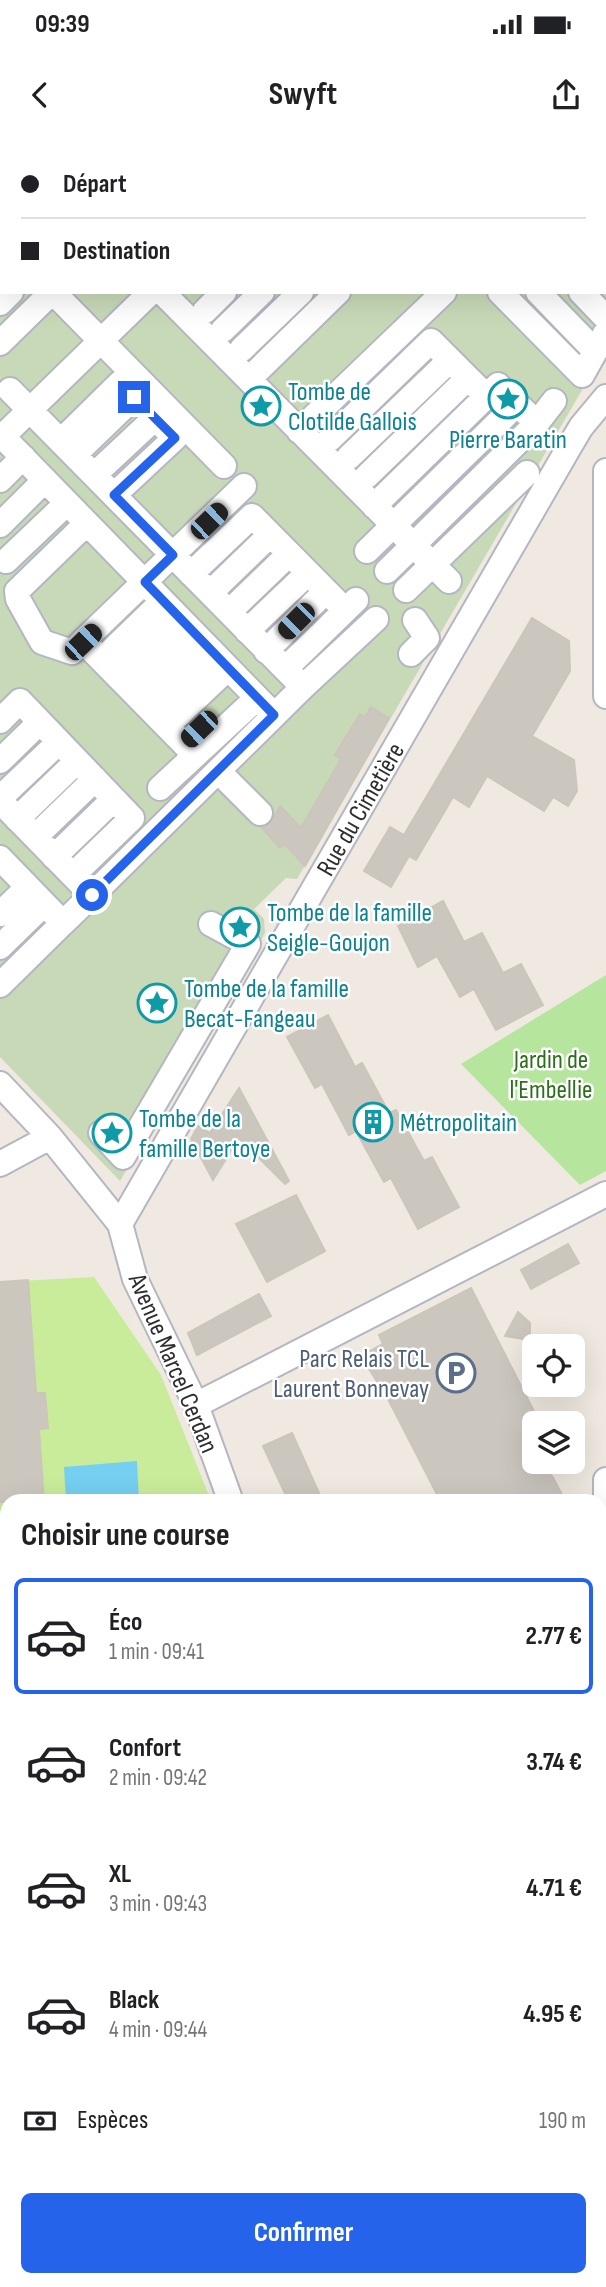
<!DOCTYPE html>
<html lang="fr">
<head>
<meta charset="utf-8">
<style>
  :root { --surface:#fff; --page:#f6f6f6; --text:#202124; --muted:#757577; --line:#e0e0e0; --accent:#2563eb }
  body { margin:0; font-family:"Sofia Sans Condensed",sans-serif; background:var(--page); color:var(--text); height:100vh; display:flex; flex-direction:column; font-size:26px; white-space:nowrap }
  * { box-sizing:border-box; margin:0 }
  p { font-size:23px; color:var(--muted) }
  .icon { flex:none; width:38px; height:38px; fill:none; stroke:currentColor; stroke-width:2; stroke-linecap:round; stroke-linejoin:round }
  .map { position:relative; flex:1; overflow:hidden }
  .details { position:absolute; left:0px; top:1354px; width:607px; height:793px; display:flex; flex-direction:column; background:var(--surface); border-radius:21px 21px 0 0; box-shadow:0 7px 28px #0002 }
  .details>* { flex:none }
  .guide { position:absolute; left:0px; top:0px; width:607px; height:154px; box-shadow:0 7px 28px #0002; display:grid; align-content:center; height:154px; padding:0 21px; background:var(--surface) }
  .fabs { position:absolute; left:522px; top:1194px; display:grid; gap:14px }
  .fabs a { display:grid; place-items:center; width:63px; height:63px; border-radius:10px; background:var(--surface); box-shadow:0 7px 28px #0002; font-size:35px }
  .end { position:absolute; width:32px; height:32px; margin:-16px; border:9px solid #2563eb; background:#fff; box-shadow:0 0 0 4px #fff }
  .from { border-radius:50% }
  .car { position:absolute; width:21px; height:42px; margin:-21px -10px; border-radius:9px; box-shadow:0 0 5px 2px #0007; background:linear-gradient(#222 24%,#8ab4d8 0 40%,#222 0 76%,#8ab4d8 0 86%,#222 0) }
  .guide b { display:flex; align-items:center; gap:24px; height:66px; font-size:26px }
  .guide b+b { border-top:2px solid var(--line) }
  .guide i { width:18px; height:18px; background:var(--text) }
  ul { padding:0; list-style:none }
  li { display:flex; align-items:center; gap:21px; height:116px; margin:0 14px 10px; padding:0 7px; border:4px solid transparent; border-radius:10px }
  li div { flex:1 }
  li b { display:block; font-size:26px }
  li em { font-style:normal; font-weight:700 }
  li.on { border-color:var(--accent) }
  li>.icon { width:63px; height:63px; stroke-width:1.5 }
  h2 { padding:0 21px; font-size:32px; line-height:84px }
  .pay { display:flex; align-items:center; gap:18px; height:77px; padding:0 21px; font-size:26px }
  .pay p { margin-inline-start:auto }
  .primary-button { display:flex; gap:14px; margin-top:auto; padding:14px 21px }
  .primary-button a { flex:1; height:80px; border-radius:10px; background:var(--accent); color:#fff; font-size:28px; font-weight:700; line-height:80px; text-align:center }
  .status { display:flex; justify-content:space-between; align-items:center; height:49px; padding:0 35px; background:var(--surface); direction:ltr }
  .status svg { height:19px; fill:currentColor }
  header { display:flex; justify-content:space-between; align-items:center; height:91px; padding:0 21px; background:var(--surface); font-size:32px; font-weight:700 }
  .map>svg:first-child { display:block }
  .green { fill:#b6e59e }
  .cemetery { fill:#c8d9b8; fill-rule:evenodd }
  .pitch { fill:#c9ec9a }
  .water { fill:#75cff0 }
  .building { fill:#cbc7bf; stroke:#cbc5ba; stroke-width:2 }
  .lines { fill:none; stroke-linecap:round; stroke-linejoin:round }
  .minor-casing { stroke:#b4b7c1; stroke-width:28 }
  .major-casing { stroke:#c9c9c9; stroke-width:35 }
  .highway-casing { stroke:#c9c9c9; stroke-width:40 }
  .minor { stroke:#fff; stroke-width:24 }
  .major { stroke:#f2d163; stroke-width:32 }
  .highway { stroke:#ffa35c; stroke-width:37 }
  .route { stroke:#2563eb; stroke-width:9 }
  .labels { text-anchor:middle; stroke-width:5; stroke-linejoin:round; paint-order:stroke }
  .culture-label { font-size:26px; fill:#0d838f; stroke:#fff; text-anchor:start }
  .street-label { font-size:26px; fill:#2e2e2e; stroke:#fff }
  .park-label { font-size:26px; fill:#2c6e1b; stroke:#fff }
  .service-label { font-size:26px; fill:#4e5e75; stroke:#fff; text-anchor:end }
</style>
</head>
<body>
<div class="status"><b>09:39</b><svg viewBox="0 0 49 12"><path d="M0 12V9h3v3zM5 12V6h3v6zM10 12V3h3v9zM15 12V0h3v12zM26 1h20v11H26zM47 4h2v5h-2z"/></svg></div>
<header><svg class="icon" aria-label="back" viewBox="0 0 24 24"><path d="M15 5l-7 7 7 7"/></svg>Swyft<svg class="icon" aria-label="share" viewBox="0 0 24 24"><path d="M12 15V3M7 8l5-5 5 5M5 13v7h14v-7"/></svg></header>
<div class="map">
<svg width="606" height="2147" viewBox="0 0 606 2147">
  <rect width="100%" height="100%" fill="#efe9e1"/>
  <path class="green" d="M606 835V1031L580 1045 461 924Z"/>
  <path class="cemetery" d="M0 0H606V209L297 739 286 738 254 769 264 779 265 793 120 1041 0 917ZM2 2H606V152H2Z"/>
  <path class="pitch" d="M94 1137 161 1235 211 1361 7 1362V1566H0V1142Z
    M0 1673H7V2140H185L181 2147H0Z"/>
  <path class="water" d="M137 1321 139 1361H66L64 1327Z"/>
  <path class="building" d="M532 478 569 501 570 531 532 596 574 620 577 651 568 666 553 657 544 671 487 636 469 667 453 657 416 720 409 716 391 747 364 731 390 687 404 695Z
    M371 567 389 578 305 726 285 704 280 708 261 687 271 683 280 666 301 688 341 619 335 615 360 574 365 577Z
    M443 761 464 802 482 793 503 833 521 824 543 865 496 890 474 849 460 857 437 816 418 827 398 786Z
    M328 875 355 927 362 923 389 973 396 970 424 1021 432 1017 459 1067 418 1089 391 1038 384 1042 356 991 349 995 322 944 315 948 287 897Z
    M239 948 289 1041 285 1044 239 998 213 1040 191 999 198 986 210 993Z
    M296 1055 325 1111 267 1142 236 1084Z
    M568 1104 579 1123 531 1149 521 1130Z
    M28 1140 36 1253H45L48 1288 39 1289 44 1362H0V1142Z
    M471 1148 540 1283H534V1321H544L566 1362H441L388 1259 361 1216 383 1204 379 1195Z
    M259 1154 271 1176 197 1215 188 1193Z
    M518 1172 530 1183V1200L505 1196Z
    M292 1293 323 1362H289L263 1306Z"/>
  <g class="lines">
    <defs>
      <path id="minor" d="M339 0 341 2
        M463 0 465 2
        M6 2 8 0
        M161 2 163 0
        M204 2 206 0
        M380 2 382 0
        M424 2 426 0
        M0 98 2 100
        M0 122 2 123
        M53 152 224 326
        M162 152 449 441
        M500 152 582 235 606 192
        M538 152 595 211
        M581 152 606 178
        M0 163 11 152
        M205 171 224 152
        M223 190 262 152
        M0 203 52 152
        M242 209 301 152
        M249 239 338 152
        M10 250 303 547 92 755
        M537 283 554 261
        M299 291 444 152
        M0 294 274 575
        M0 299 151 152
        M330 299 431 201 468 238
        M61 301 120 243
        M74 315 134 257
        M349 317 450 220
        M606 331V556
        M94 335 155 278
        M367 336 468 238 480 250
        M0 340 23 317
        M114 355 175 298 153 276
        M374 366 498 245 517 264
        M87 383 17 451 18 459 42 502 72 512 83 501 195 615
        M0 385 45 340
        M367 411 517 264 537 283 387 431
        M6 421 67 363
        M191 434 252 376 345 470
        M406 450 527 333
        M210 453 270 395
        M229 472 289 414
        M247 491 308 433
        M83 501 244 346
        M266 511 326 451
        M411 514 427 498 415 480
        M102 520 163 461
        M285 529 356 460
        M118 537 179 478
        M303 547 376 479
        M134 553 195 494
        M151 570 212 511
        M0 581 20 561 132 678 73 735
        M167 586 228 528
        M0 621 40 582
        M218 631 260 673
        M160 648 257 558
        M0 658 59 602
        M0 661 92 755 63 783 0 718
        M17 679 77 621
        M35 697 95 639
        M54 717 114 659
        M0 774 28 747
        M0 807 44 764
        M0 845 63 783
        M0 944 50 997 120 1084 135 1139 196 1265 231 1362
        M101 993 123 1017 248 804 211 784
        M0 1024 50 997
        M120 1084 568 309 581 287 606 257
        M196 1265 606 1054
        M606 1340V1368
        M600 1826 606 1816
        M254 2140 255 2147
        M404 2147 409 2140"/>
      <path id="major" d="M600 1867 606 1857
        M432 2147 436 2140"/>
      <path id="highway" d="M600 1931 606 1922
        M600 1976 606 1966
        M600 2062 606 2053
        M471 2147 475 2140
        M546 2147 551 2140"/>
    </defs>
    <use href="#minor" class="minor-casing"/>
    <use href="#major" class="major-casing"/>
    <use href="#highway" class="highway-casing"/>
    <use href="#minor" class="minor"/>
    <use href="#major" class="major"/>
    <use href="#highway" class="highway"/>
  </g>
  <g class="lines">
    <path class="route" d="M92 755 274 575 145 442 173 415 114 355 175 298 134 257"/>
  </g>
  <defs>
    <symbol id="sight-ring" viewBox="-11 -11 22 22"><circle r="9.5" fill="#fff" stroke="#0f9aa8" stroke-width="1.5"/><path d="M0-6L1.8-2.2L6-1.7L2.9 1.2L3.7 5.4L0 3.3L-3.7 5.4L-2.9 1.2L-6-1.7L-1.8-2.2Z" fill="#0f9aa8"/></symbol>
    <symbol id="building-ring" viewBox="-11 -11 22 22"><circle r="9.5" fill="#fff" stroke="#0f9aa8" stroke-width="1.5"/><path d="M-4-6H4V6H1V3H-1V6H-4ZM-2.5-4.3h1.7v1.8h-1.7ZM.8-4.3h1.7v1.8H.8ZM-2.5-1h1.7V.8h-1.7ZM.8-1h1.7V.8H.8Z" fill="#0f9aa8"/></symbol>
    <symbol id="parking-ring" viewBox="-11 -11 22 22"><circle r="9.5" fill="#fff" stroke="#5c6f8a" stroke-width="1.5"/><path d="M-3.5-5.5H1a3.5 3.5 0 0 1 0 7H-1V5.5H-3.5ZM-1-3.4V-.6H.8a1.4 1.4 0 0 0 0-2.8Z" fill="#5c6f8a"/></symbol>
  </defs>
  <g fill-rule="evenodd">
    <use href="#sight-ring" x="486" y="237" width="44" height="44"/>
    <use href="#sight-ring" x="239" y="244" width="44" height="44"/>
    <use href="#sight-ring" x="218" y="765" width="44" height="44"/>
    <use href="#sight-ring" x="135" y="841" width="44" height="44"/>
    <use href="#building-ring" x="351" y="960" width="44" height="44"/>
    <use href="#sight-ring" x="90" y="971" width="44" height="44"/>
    <use href="#parking-ring" x="434" y="1211" width="44" height="44"/>
  </g>
  <g class="labels">
    <g class="culture-label">
      <text x="288" y="260">Tombe de<tspan x="288" dy="30">Clotilde Gallois</tspan></text>
      <text x="508" y="308" text-anchor="middle">Pierre Baratin</text>
      <text x="267" y="781">Tombe de la famille<tspan x="267" dy="30">Seigle-Goujon</tspan></text>
      <text x="184" y="857">Tombe de la famille<tspan x="184" dy="30">Becat-Fangeau</tspan></text>
      <text x="139" y="987">Tombe de la<tspan x="139" dy="30">famille Bertoye</tspan></text>
      <text x="400" y="991">Métropolitain</text>
    </g>
    <g class="street-label">
      <text transform="translate(360 669) rotate(-60)" y="9">Rue du Cimetière</text>
      <text transform="translate(174 1223) rotate(67)" y="9">Avenue Marcel Cerdan</text>
    </g>
    <g class="park-label">
      <text x="551" y="928">Jardin de<tspan x="551" dy="30">l'Embellie</tspan></text>
    </g>
    <g class="service-label">
      <text x="429" y="1227">Parc Relais TCL<tspan x="429" dy="30">Laurent Bonnevay</tspan></text>
    </g>
  </g>
</svg>
<div class="fabs">
<a><svg class="icon" aria-label="locate" viewBox="0 0 24 24"><circle cx="12" cy="12" r="6"/><path d="M12 2v4M12 18v4M2 12h4M18 12h4"/></svg></a>
<a><svg class="icon" aria-label="layers" viewBox="0 0 24 24"><path d="M12 4l9 5-9 5-9-5zM3 14l9 5 9-5"/></svg></a>
</div>
<i class="end from" style="left:92px;top:755px"></i>
<i class="end" style="left:134px;top:257px"></i>
<i class="car" style="left:209px;top:381px;rotate:46deg"></i>
<i class="car" style="left:296px;top:481px;rotate:225deg"></i>
<i class="car" style="left:83px;top:502px;rotate:46deg"></i>
<i class="car" style="left:199px;top:589px;rotate:226deg"></i>
<div class="guide">
<b><i class="from"></i>Départ</b>
<b><i></i>Destination</b>
</div>
<section class="details">
<h2>Choisir une course</h2>
<ul>
<li class="on"><svg class="icon" aria-label="car" viewBox="0 0 24 24"><path d="M5 17H2v-5l4-1 3-4h7l3 4 3 1v5h-3M9 17h6M6 11h13"/><circle cx="7" cy="17" r="2"/><circle cx="17" cy="17" r="2"/></svg><div><b>Éco</b><p>1 min · 09:41</p></div><em>2.77 €</em></li>
<li><svg class="icon" aria-label="car" viewBox="0 0 24 24"><path d="M5 17H2v-5l4-1 3-4h7l3 4 3 1v5h-3M9 17h6M6 11h13"/><circle cx="7" cy="17" r="2"/><circle cx="17" cy="17" r="2"/></svg><div><b>Confort</b><p>2 min · 09:42</p></div><em>3.74 €</em></li>
<li><svg class="icon" aria-label="car" viewBox="0 0 24 24"><path d="M5 17H2v-5l4-1 3-4h7l3 4 3 1v5h-3M9 17h6M6 11h13"/><circle cx="7" cy="17" r="2"/><circle cx="17" cy="17" r="2"/></svg><div><b>XL</b><p>3 min · 09:43</p></div><em>4.71 €</em></li>
<li><svg class="icon" aria-label="car" viewBox="0 0 24 24"><path d="M5 17H2v-5l4-1 3-4h7l3 4 3 1v5h-3M9 17h6M6 11h13"/><circle cx="7" cy="17" r="2"/><circle cx="17" cy="17" r="2"/></svg><div><b>Black</b><p>4 min · 09:44</p></div><em>4.95 €</em></li>
</ul>
<div class="pay"><svg class="icon" aria-label="cash" viewBox="0 0 24 24"><path d="M3 7h18v10H3z"/><circle cx="12" cy="12" r="2"/></svg>Espèces<p>190 m</p></div>
<div class="primary-button"><a>Confirmer</a></div>
</section>
</div>
</body>
</html>
